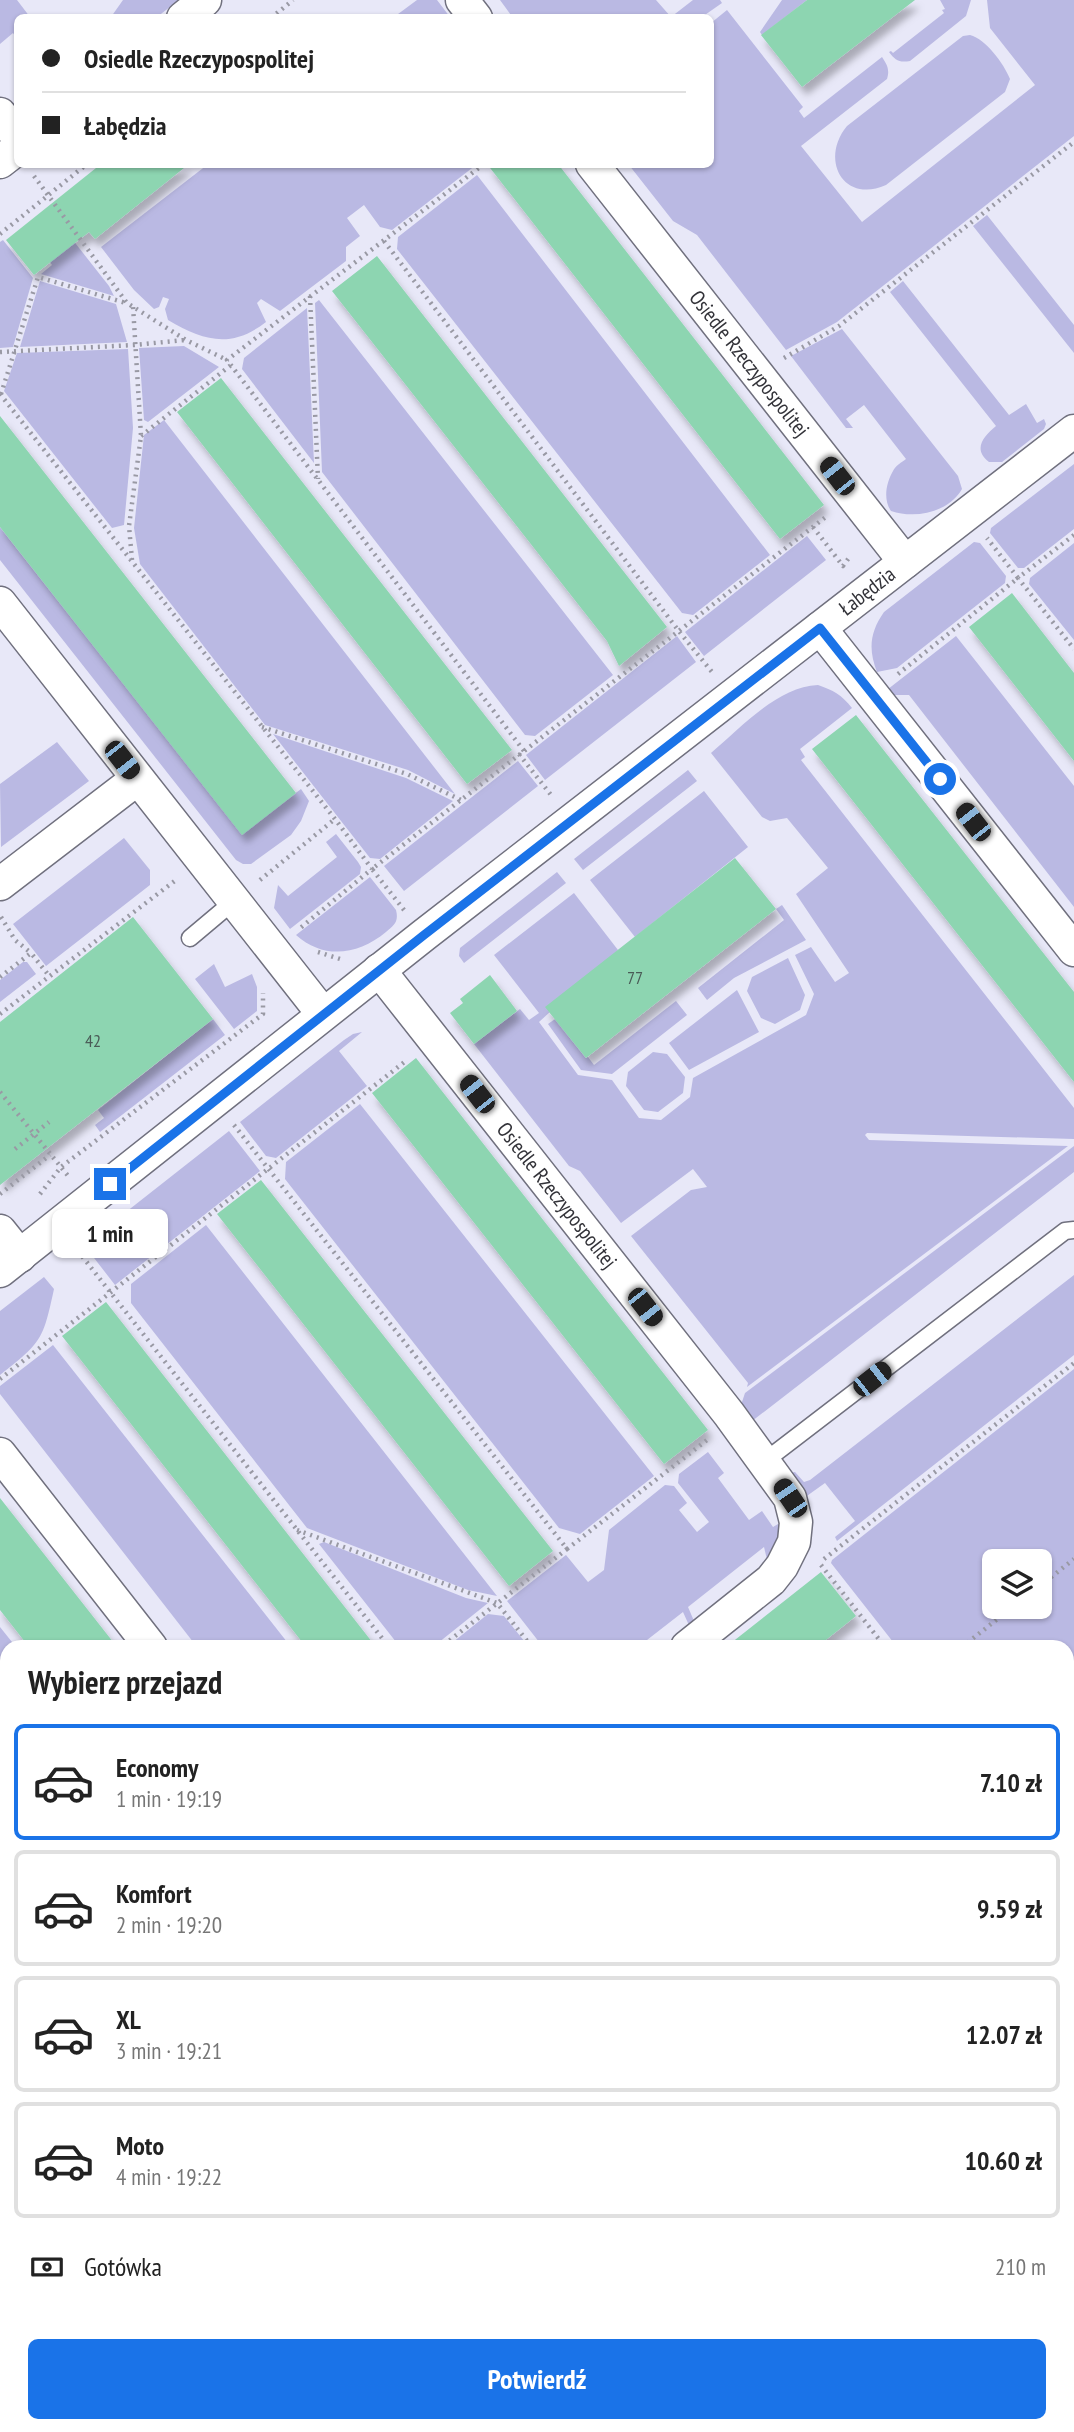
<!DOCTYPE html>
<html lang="pl">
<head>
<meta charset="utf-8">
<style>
  :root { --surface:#fff; --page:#f6f6f6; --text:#222; --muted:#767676; --line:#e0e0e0; --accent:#1a73e8 }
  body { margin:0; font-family:"PT Sans Narrow",sans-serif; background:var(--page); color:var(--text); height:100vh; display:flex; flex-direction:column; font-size:26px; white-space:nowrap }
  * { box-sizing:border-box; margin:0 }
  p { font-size:23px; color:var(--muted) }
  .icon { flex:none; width:38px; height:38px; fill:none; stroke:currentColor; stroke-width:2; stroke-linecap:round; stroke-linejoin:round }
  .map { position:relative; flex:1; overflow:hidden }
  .side { position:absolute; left:0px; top:1640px; width:1074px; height:793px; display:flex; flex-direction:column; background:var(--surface); border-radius:21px 21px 0 0; box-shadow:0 2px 5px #0004 }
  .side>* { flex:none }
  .hud { position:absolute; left:14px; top:14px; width:700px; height:154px; border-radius:10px; box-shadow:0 2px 5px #0004; display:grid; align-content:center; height:154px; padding:0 28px; background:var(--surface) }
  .fabs { position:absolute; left:982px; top:1549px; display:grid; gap:14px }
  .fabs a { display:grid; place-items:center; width:70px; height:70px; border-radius:10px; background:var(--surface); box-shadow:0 2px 5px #0004; font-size:35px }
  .end { position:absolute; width:32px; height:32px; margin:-16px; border:9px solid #1a73e8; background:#fff; box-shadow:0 0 0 4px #fff }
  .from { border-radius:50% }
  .bubble { position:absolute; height:49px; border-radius:10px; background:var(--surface); box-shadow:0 2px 5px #0004; font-size:23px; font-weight:700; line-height:49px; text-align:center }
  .car { position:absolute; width:21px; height:42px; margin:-21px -10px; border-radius:9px; box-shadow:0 0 5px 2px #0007; background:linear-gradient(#222 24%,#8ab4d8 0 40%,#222 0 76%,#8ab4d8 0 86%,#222 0) }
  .hud b { display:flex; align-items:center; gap:24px; height:66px; font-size:26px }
  .hud b+b { border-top:2px solid var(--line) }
  .hud i { width:18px; height:18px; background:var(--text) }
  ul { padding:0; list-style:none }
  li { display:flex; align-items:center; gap:21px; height:116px; margin:0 14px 10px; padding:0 14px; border:4px solid var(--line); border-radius:10px }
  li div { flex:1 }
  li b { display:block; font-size:26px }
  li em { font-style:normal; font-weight:700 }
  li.on { border-color:var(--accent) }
  li>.icon { width:63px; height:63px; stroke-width:1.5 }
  h2 { padding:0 28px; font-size:32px; line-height:84px }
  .pay { display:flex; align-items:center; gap:18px; height:77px; padding:0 28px; font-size:26px }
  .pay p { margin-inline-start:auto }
  .action { display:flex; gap:14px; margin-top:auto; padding:14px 28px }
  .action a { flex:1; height:80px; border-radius:10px; background:var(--accent); color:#fff; font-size:28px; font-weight:700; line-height:80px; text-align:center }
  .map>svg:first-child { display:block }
  .green { fill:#bab9e3; fill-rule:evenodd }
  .building { fill:#8dd5b1; filter:url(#shadow) }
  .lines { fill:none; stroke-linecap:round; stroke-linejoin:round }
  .service-casing { stroke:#70707e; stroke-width:19 }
  .minor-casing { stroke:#70707e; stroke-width:35 }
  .path { stroke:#9999a4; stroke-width:4.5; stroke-dasharray:2 5; stroke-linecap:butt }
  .service { stroke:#fff; stroke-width:16 }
  .minor { stroke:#fff; stroke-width:32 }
  .route { stroke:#1a73e8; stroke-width:9 }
  .labels { text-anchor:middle; stroke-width:5; stroke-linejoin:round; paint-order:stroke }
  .number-label { font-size:18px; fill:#4a5c57 }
  .street-label { font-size:21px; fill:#333339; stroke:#fff }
</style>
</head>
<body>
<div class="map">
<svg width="1074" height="2432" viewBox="0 0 1074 2432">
  <defs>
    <filter id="shadow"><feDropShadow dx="4.5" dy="8" stdDeviation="3.5" flood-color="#0004"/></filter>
  </defs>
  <rect width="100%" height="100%" fill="#e8e8f8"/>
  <path class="green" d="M0 0H17L30 17 18 18 17 39 13 33 0 44Z
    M123 0H179L157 17H111Z
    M417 0H437L450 17H394Z
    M500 0H656L671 17 693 0H720L722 3 702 17 513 18Z
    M782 0H807L762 35 760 32Z
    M940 0H971L966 16 910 61C899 63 895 60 889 52L891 51 893 53 944 13 942 10 945 9Z
    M987 0H1074V136L837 322 786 350 697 235 673 221 629 165 710 164 711 23 727 10 803 107 799 111 804 118 882 57C887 65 890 69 887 79L801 146 862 222 1035 85 990 28Z
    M970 35C986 39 1004 64 1010 79L1005 92 886 185C844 204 819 160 847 126L963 36Z
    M207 165V164L476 165 392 230 380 227 364 205 347 218 360 236 346 247V261L280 311 261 299 257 303 266 322C231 349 204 341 168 320L165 309 169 299 163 297 159 307 154 309 134 290 101 247Z
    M477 175 770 555 693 615 682 613 397 249 398 237Z
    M987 215 1074 325V353L973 226Z
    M61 225 109 286 114 296 41 274 52 265 45 255Z
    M3 240 33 278 13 347 0 348V242Z
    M40 281 116 304 127 342 20 347Z
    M903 281 1009 415 1026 404 1037 423 1044 419 1046 424 1044 429 1002 462H989C972 449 984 436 996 426L890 292Z
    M319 300 613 675 535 736 525 735 322 472 315 303Z
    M307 308 314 463 242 369 244 358Z
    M842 329 958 476 962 489C948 513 915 519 891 511 883 500 886 483 893 471 895 466 902 462 906 459L864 405 846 419 853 428H846L791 356Z
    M184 346 219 367 148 422 144 420 139 348Z
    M128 349 133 428 124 525 112 528 4 391 17 353Z
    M164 420 455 794 408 770 265 725 140 564 134 528 144 435Z
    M1074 464V529L1024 568H1018L990 533 991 528Z
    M0 527 242 834 301 789 309 801 301 821 291 835 251 864H243L236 860 0 560Z
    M807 536 826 560 704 656 685 632Z
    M974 542 980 543 1006 576 1005 583 897 668 877 672C868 649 870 632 884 612Z
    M1074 543V640L1029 584 1030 578Z
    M677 636 696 662 545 780 526 755Z
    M956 636 1074 786V907L909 695H885L883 693Z
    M818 685C833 690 842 695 852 708L800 749 805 757 801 760 1074 1108V1139L867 1133 865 1135 869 1140 1068 1146 747 1387 748 1383 631 1236 691 1190 707 1187 693 1169 621 1223 580 1171 569 1166 474 1044 520 1009 529 1020 539 1013 494 955 574 893 618 950 539 1022 578 1075 612 1080 639 1118 661 1120 690 1097 693 1078 806 1015 814 994 795 955 811 947 835 982 849 973 796 894 828 868 787 818 770 821 762 817 711 753C742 727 777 687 818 685Z
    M273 734 406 778 453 801 380 859 370 858Z
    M57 742 89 781 1 847 0 784Z
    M518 761 538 786 404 891 384 866Z
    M688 770 697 781 583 870 574 859Z
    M704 791 748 847 635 937 590 880Z
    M336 834 358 862 361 867 360 874 290 929 274 908 278 885 288 896 337 857 326 842Z
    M124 838 150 870V885L46 966 13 924Z
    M557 872 566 883 464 963 459 956 460 948Z
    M370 877 396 910C399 922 394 925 386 932 358 955 324 960 296 935Z
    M782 905 806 940 734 978 707 1000 698 988 784 920 776 909Z
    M788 958 805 995 800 1010 775 1024 761 1018 747 991 752 977Z
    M23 962H27L36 974 0 1002V980Z
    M214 964 225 987 252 974 257 987V1011L234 1029 195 979Z
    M737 990 759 1032 689 1070 669 1043Z
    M676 1001 687 1015 612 1074 581 1070 548 1024 555 1019 586 1058 588 1057 594 1065Z
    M213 1019 225 1035 100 1132 95 1125 104 1118 98 1110Z
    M362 1032 339 1051 367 1086 276 1158 266 1156 240 1122 344 1040 353 1034Z
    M653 1052 667 1054 685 1077 683 1093 658 1112 644 1110 626 1086 628 1072Z
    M360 1104 654 1476 580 1534 559 1528 285 1179 286 1162Z
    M229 1131 260 1171 115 1285 84 1245Z
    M1074 1146V1172L747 1425 738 1414 745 1393Z
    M206 1225 497 1596 468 1590 307 1528 131 1303V1284Z
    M1074 1275V1355L837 1541 835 1537 855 1521 825 1483 804 1498 788 1473 795 1472 804 1482 810 1480Z
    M44 1277 54 1289C43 1340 42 1342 0 1375V1311Z
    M53 1345 291 1647H197L0 1394V1386Z
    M1074 1369V1913L1068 1918V1647H897L831 1563 832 1560ZM994 1561H1040V1606H994Z
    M708 1452 724 1473 718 1478 749 1520 762 1511 773 1527 778 1524 786 1534 769 1568 764 1547 688 1607 697 1628 692 1632 683 1612 638 1647H543L507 1601 566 1555 588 1582 604 1570 609 1530 665 1485 674 1486 687 1503 679 1510 697 1532 709 1522 678 1483 679 1474Z
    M324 1542 466 1598 488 1603 433 1647H400L319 1544Z
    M488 1614 504 1616 529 1647H447Z
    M0 1627 16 1647H7V1880L0 1877Z
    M0 1897 7 1900V2059L0 2052Z
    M1074 2023V2136L1068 2129V2028Z
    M0 2078 7 2085V2408L0 2369Z
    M1068 2249 1074 2257V2432H1069L1064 2426H1068Z
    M10 2426H428L420 2432H12Z"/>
  <path class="building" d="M807 0H915L802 87 761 35Z
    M101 164H189L95 239 89 232 34 275 6 240Z
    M487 164H558L824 505 780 539Z
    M377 256 667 627 619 666 607 641 332 291Z
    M221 378 512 750 467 784 177 412Z
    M0 416 296 793 242 835 0 527Z
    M1012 593 1074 673V761L969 627Z
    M856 715 1074 992V1082L812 749Z
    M735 858 776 909 586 1058 545 1007Z
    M133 917 213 1019 0 1185V1022Z
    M490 975 517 1011 474 1044 450 1013 463 1003 460 999Z
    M416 1058 708 1430 664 1464 372 1093Z
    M261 1180 553 1551 509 1586 217 1214Z
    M106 1302 207 1431 376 1647H306L62 1336Z
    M0 1498 117 1647H29L0 1610Z
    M821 1572 856 1616 817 1647H726Z"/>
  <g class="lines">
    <defs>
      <path id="service" d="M190 938 234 901
        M765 1461 1065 1231 1074 1230
        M0 1887 7 1890
        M669 2426 671 2432
        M795 2426 809 2432"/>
      <g id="minor">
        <path d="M462 0 476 18"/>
        <path d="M183 18 205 0"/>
        <path d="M0 114 18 137"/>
        <path d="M0 162 18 148"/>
        <path id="s1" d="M592 164 905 562"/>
        <path d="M0 603 323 1014"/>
        <path d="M820 628 1074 950"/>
        <path d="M0 884 137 779"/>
        <path id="s2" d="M379 970 729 1414 790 1498 796 1522 794 1542 782 1566 771 1580 687 1647"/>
        <path d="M0 1231 20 1256"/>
        <path id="s3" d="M0 1271 424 935 1074 431"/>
        <path d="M0 1454 151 1647"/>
        <path d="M1068 1985 1074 1980"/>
        <path d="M987 2426 992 2432"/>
        <path d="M515 2432 523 2426"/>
      </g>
    </defs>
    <use href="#service" class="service-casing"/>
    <use href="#minor" class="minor-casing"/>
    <path class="path" d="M271 18 293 0
      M484 164 227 360 524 751
      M34 176 127 303 186 340 227 360
      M0 234 87 164
      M384 241 678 630 712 672
      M310 296 318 479
      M0 352 134 345 185 340
      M784 358 839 326 1074 142
      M0 394 335 819 372 869 299 929
      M1 394 38 277 126 303
      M141 436 231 365
      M813 527 843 566 851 555
      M1074 535 1018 578 1074 649
      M132 560 129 526 141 436 133 306
      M898 674 1018 578 987 538
      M262 727 407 774 461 800
      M519 754 551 795
      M260 880 335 819
      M404 910 372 869 827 516
      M1 917 15 940 31 953
      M318 952 340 959
      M0 977 31 953 50 977
      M0 1014 176 880
      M0 1092 69 1177
      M234 1125 567 1549 441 1647
      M15 1149 49 1122
      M0 1194 50 1155
      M40 1194 61 1167 263 1014V993
      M78 1251 389 1647
      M0 1379 407 1060
      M297 1530 497 1603 532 1647
      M567 1549 707 1440
      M824 1559 1074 1363
      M821 1565 885 1647
      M1040 1586 1074 1559
      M962 1647 1014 1606
      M1068 1862 1074 1857
      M1068 1878 1074 1886
      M0 2065 7 2073
      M0 2408 5 2432
      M936 2426 941 2432
      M1049 2426 1054 2432
      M366 2432 378 2426
      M441 2432 449 2426
      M601 2432 609 2426"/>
    <use href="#service" class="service"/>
    <use href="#minor" class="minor"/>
  </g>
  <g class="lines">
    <path class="route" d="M110 1184 424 935 820 628 940 779"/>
  </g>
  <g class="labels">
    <g class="number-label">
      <text x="635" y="984">77</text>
      <text x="93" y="1047">42</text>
    </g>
    <g class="street-label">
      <text dy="7" stroke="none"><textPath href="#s1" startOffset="254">Osiedle Rzeczypospolitej</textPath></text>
      <text dy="7" stroke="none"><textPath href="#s3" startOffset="1102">Łabędzia</textPath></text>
      <text dy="7" stroke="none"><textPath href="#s2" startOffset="287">Osiedle Rzeczypospolitej</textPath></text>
    </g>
  </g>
</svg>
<div class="fabs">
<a><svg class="icon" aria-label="layers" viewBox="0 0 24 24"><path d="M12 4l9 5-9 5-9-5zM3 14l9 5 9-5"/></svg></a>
</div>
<i class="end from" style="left:940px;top:779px"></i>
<i class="end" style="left:110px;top:1184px"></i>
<div class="bubble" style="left:52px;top:1209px;width:116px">1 min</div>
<i class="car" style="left:837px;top:476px;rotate:322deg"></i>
<i class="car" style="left:122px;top:760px;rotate:142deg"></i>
<i class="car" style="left:973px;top:822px;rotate:322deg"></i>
<i class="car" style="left:477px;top:1094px;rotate:322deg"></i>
<i class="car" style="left:645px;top:1307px;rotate:142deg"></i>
<i class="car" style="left:872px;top:1379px;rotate:52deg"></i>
<i class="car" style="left:790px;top:1498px;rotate:326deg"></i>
<div class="hud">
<b><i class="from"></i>Osiedle Rzeczypospolitej</b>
<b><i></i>Łabędzia</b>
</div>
<section class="side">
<h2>Wybierz przejazd</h2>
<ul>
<li class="on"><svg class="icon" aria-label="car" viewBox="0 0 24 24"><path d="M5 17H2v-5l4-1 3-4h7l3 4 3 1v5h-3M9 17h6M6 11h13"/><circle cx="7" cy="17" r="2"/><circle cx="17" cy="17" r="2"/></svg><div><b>Economy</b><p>1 min · 19:19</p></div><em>7.10 zł</em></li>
<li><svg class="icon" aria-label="car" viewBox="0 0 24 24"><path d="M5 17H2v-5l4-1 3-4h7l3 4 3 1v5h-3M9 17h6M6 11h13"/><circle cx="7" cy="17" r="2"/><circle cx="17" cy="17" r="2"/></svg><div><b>Komfort</b><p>2 min · 19:20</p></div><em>9.59 zł</em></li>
<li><svg class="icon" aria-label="car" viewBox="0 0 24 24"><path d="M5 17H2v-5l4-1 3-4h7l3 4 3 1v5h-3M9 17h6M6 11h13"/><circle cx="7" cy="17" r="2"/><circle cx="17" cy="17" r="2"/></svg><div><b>XL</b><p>3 min · 19:21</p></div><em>12.07 zł</em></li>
<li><svg class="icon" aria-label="car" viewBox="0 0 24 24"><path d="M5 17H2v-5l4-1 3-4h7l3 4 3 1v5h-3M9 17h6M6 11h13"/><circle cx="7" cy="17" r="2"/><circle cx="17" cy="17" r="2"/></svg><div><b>Moto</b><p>4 min · 19:22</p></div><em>10.60 zł</em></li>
</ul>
<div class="pay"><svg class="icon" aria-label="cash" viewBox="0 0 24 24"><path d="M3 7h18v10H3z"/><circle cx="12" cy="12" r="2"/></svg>Gotówka<p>210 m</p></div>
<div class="action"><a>Potwierdź</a></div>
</section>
</div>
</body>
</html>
